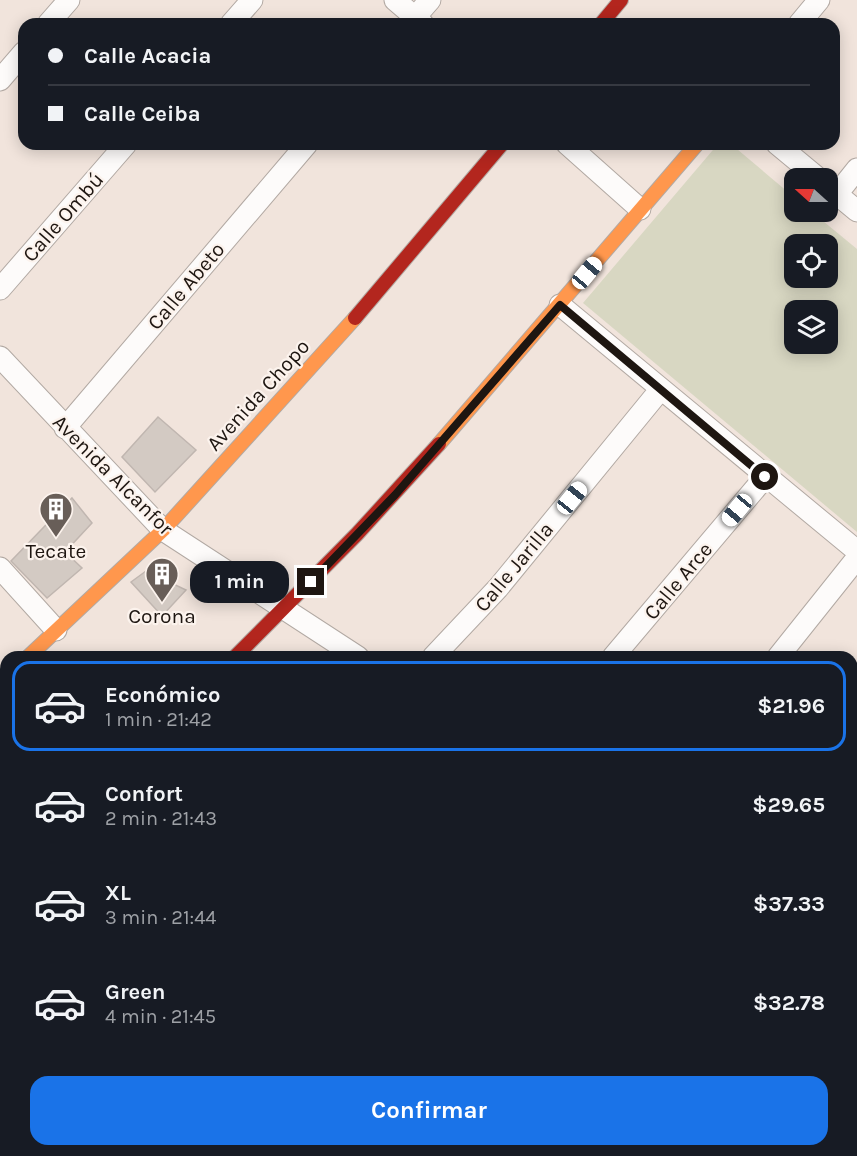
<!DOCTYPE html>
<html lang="es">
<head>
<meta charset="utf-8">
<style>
  :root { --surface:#171b24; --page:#20242c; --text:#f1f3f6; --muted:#9ea1a6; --line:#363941; --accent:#1a73e8 }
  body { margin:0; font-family:Karla,sans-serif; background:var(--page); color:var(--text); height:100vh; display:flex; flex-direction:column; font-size:22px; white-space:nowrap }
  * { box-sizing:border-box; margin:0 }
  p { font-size:20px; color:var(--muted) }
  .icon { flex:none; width:33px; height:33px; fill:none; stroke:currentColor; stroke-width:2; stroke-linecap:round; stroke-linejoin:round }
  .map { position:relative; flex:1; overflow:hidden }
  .panel { position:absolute; left:0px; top:651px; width:858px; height:506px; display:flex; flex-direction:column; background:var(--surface); border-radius:18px 18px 0 0; box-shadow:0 3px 15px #0003 }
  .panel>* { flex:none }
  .banner { position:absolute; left:18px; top:18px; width:822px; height:132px; border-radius:18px; box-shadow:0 3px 15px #0003; display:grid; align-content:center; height:132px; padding:0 30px; background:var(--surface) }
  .needle { width:39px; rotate:291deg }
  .fabs { position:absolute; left:784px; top:168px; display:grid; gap:12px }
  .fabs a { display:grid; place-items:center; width:54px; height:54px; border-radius:12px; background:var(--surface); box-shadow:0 3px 15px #0003; font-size:30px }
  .end { position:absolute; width:27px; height:27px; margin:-14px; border:8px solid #1e1611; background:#fff; box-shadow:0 0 0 3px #fff }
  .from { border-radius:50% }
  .bubble { position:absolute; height:42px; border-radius:18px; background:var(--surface); box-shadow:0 3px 15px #0003; font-size:20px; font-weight:700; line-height:42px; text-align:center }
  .car { position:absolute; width:18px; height:36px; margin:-18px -9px; border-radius:8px; box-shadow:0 0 4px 2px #0007; background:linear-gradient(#fff 24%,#345 0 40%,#fff 0 76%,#345 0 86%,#fff 0) }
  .banner b { display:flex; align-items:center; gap:21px; height:57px; font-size:22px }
  .banner b+b { border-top:2px solid var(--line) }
  .banner i { width:15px; height:15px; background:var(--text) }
  ul { padding:10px 0 0; list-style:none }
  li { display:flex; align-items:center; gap:18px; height:90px; margin:0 12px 9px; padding:0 18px; border:3px solid transparent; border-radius:18px }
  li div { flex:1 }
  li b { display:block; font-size:22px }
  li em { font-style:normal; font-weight:700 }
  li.current { border-color:var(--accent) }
  li>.icon { width:54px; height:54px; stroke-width:1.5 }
  .primary-button { display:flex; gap:12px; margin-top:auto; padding:12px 30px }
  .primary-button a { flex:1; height:69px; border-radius:18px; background:var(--accent); color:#fff; font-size:24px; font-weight:700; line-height:69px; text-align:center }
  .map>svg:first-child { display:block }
  .green { fill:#d8d7c2; fill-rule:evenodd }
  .building { fill:#d3cac3; stroke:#c0b6b0; stroke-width:1.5 }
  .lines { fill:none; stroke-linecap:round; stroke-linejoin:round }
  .lane-casing { stroke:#b2a9a3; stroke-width:13 }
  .street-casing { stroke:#b2a9a3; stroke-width:23 }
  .slow-casing { stroke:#b2a9a3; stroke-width:16 }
  .jam-casing { stroke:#b2a9a3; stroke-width:16 }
  .lane { stroke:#fdfbfa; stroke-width:10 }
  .street { stroke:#fdfbfa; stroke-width:21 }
  .slow { stroke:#ff974d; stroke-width:14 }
  .jam { stroke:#b3261e; stroke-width:14 }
  .route { stroke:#1e1611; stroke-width:8 }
  .labels { text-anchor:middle; stroke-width:4.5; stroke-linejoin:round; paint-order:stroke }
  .street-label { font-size:21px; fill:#1e1611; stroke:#fcf3ed }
  .poi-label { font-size:21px; fill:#1e1611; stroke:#fcf3ed }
</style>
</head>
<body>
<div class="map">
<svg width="857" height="1156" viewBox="0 0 857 1156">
  <rect width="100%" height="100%" fill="#f1e4dc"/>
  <path class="green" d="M718 144H731L795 198V212H812L857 249V532L583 303ZM828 244V278H795V244ZM795 310H828V344H795Z
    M518 1151 800 1150 805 1156H512Z"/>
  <path class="building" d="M158 417 196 450 155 492 122 457Z
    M72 498 92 523 65 552 82 568 47 598 11 561Z
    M146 571 186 590 162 616 131 582Z
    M857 1045V1087L852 1088V1046Z"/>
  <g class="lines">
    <defs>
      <path id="lane" d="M852 1105 857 1111"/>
      <path id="street" d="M395 0 423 24
        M48 24 69 0
        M231 24 252 0
        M409 24 430 0
        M799 24 819 0
        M0 80 24 52
        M567 144 640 209
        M777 144 818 178
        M828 187 857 211
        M837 194 857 169
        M0 289 126 144
        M560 305 857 551
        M0 357 163 530 358 657
        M65 428 307 144
        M0 568 56 630
        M433 657 498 588 660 390
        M613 657 765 477
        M778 657 857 558
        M852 765 857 759
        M0 880 6 874
        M852 947 857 944
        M852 962 857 966
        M0 1078 6 1066
        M0 1099 6 1100
        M133 1156 134 1150
        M265 1156V1150
        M406 1156V1150"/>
      <path id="slow" d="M439 444 697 144
        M28 657 163 530 355 318"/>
      <path id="jam" d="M601 24 621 0
        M355 318 502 144
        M235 657 357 534 439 444
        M0 684 6 678"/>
    </defs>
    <use href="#lane" class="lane-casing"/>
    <use href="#street" class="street-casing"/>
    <use href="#slow" class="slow-casing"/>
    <use href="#jam" class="jam-casing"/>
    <use href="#lane" class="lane"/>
    <use href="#street" class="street"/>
    <use href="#slow" class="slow"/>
    <use href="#jam" class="jam"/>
  </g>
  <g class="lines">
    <path class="route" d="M311 582 395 495 560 305 765 477"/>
  </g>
  <defs>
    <symbol id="building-pin" viewBox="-11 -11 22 30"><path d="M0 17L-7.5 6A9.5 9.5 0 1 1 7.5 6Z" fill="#685e58" stroke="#fcf3ed"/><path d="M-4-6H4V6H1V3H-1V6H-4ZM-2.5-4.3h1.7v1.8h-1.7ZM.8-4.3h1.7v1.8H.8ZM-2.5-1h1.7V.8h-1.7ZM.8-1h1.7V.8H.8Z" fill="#fff"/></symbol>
  </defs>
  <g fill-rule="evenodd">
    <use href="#building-pin" x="37" y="490" width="38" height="52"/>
    <use href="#building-pin" x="143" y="555" width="38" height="52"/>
  </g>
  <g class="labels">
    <g class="street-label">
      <text transform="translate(63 217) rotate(-49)" y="7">Calle Ombú</text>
      <text transform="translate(186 286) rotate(-50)" y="7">Calle Abeto</text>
      <text transform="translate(258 395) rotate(-48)" y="7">Avenida Chopo</text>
      <text transform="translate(113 475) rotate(45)" y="7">Avenida Alcanfor</text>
      <text transform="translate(514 567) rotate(-50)" y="7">Calle Jarilla</text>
      <text transform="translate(678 581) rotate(-50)" y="7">Calle Arce</text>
    </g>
    <g class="poi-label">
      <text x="56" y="558">Tecate</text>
      <text x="162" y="623">Corona</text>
    </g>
  </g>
</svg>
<div class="fabs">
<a><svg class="needle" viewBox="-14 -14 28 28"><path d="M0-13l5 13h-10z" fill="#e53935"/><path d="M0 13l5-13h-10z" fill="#9ea1a6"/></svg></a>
<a><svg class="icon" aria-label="locate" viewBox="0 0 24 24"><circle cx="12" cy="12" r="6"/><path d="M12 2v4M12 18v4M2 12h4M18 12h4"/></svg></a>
<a><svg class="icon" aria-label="layers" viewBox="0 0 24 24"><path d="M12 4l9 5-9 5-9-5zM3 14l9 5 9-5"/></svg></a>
</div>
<i class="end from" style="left:765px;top:477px"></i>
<i class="end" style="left:311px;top:582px"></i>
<div class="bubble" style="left:190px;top:561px;width:99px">1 min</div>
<i class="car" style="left:587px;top:273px;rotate:40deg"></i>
<i class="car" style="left:572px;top:498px;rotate:39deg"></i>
<i class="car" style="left:737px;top:510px;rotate:220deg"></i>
<div class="banner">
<b><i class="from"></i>Calle Acacia</b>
<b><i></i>Calle Ceiba</b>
</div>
<section class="panel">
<ul>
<li class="current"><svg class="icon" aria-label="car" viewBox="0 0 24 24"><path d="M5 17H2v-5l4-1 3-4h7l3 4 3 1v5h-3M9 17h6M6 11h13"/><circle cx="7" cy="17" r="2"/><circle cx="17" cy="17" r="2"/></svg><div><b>Económico</b><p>1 min · 21:42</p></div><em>$21.96</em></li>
<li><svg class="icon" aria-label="car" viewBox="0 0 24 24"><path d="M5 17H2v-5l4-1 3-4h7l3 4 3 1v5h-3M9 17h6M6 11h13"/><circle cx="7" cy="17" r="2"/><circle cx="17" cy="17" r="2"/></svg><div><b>Confort</b><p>2 min · 21:43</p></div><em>$29.65</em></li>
<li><svg class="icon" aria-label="car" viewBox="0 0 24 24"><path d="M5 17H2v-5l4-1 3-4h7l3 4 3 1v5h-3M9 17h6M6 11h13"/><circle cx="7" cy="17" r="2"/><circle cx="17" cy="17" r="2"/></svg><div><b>XL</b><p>3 min · 21:44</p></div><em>$37.33</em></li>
<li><svg class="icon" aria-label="car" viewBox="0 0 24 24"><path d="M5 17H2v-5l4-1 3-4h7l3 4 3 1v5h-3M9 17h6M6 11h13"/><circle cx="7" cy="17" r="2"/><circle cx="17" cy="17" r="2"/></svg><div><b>Green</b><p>4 min · 21:45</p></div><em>$32.78</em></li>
</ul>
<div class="primary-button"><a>Confirmar</a></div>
</section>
</div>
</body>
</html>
